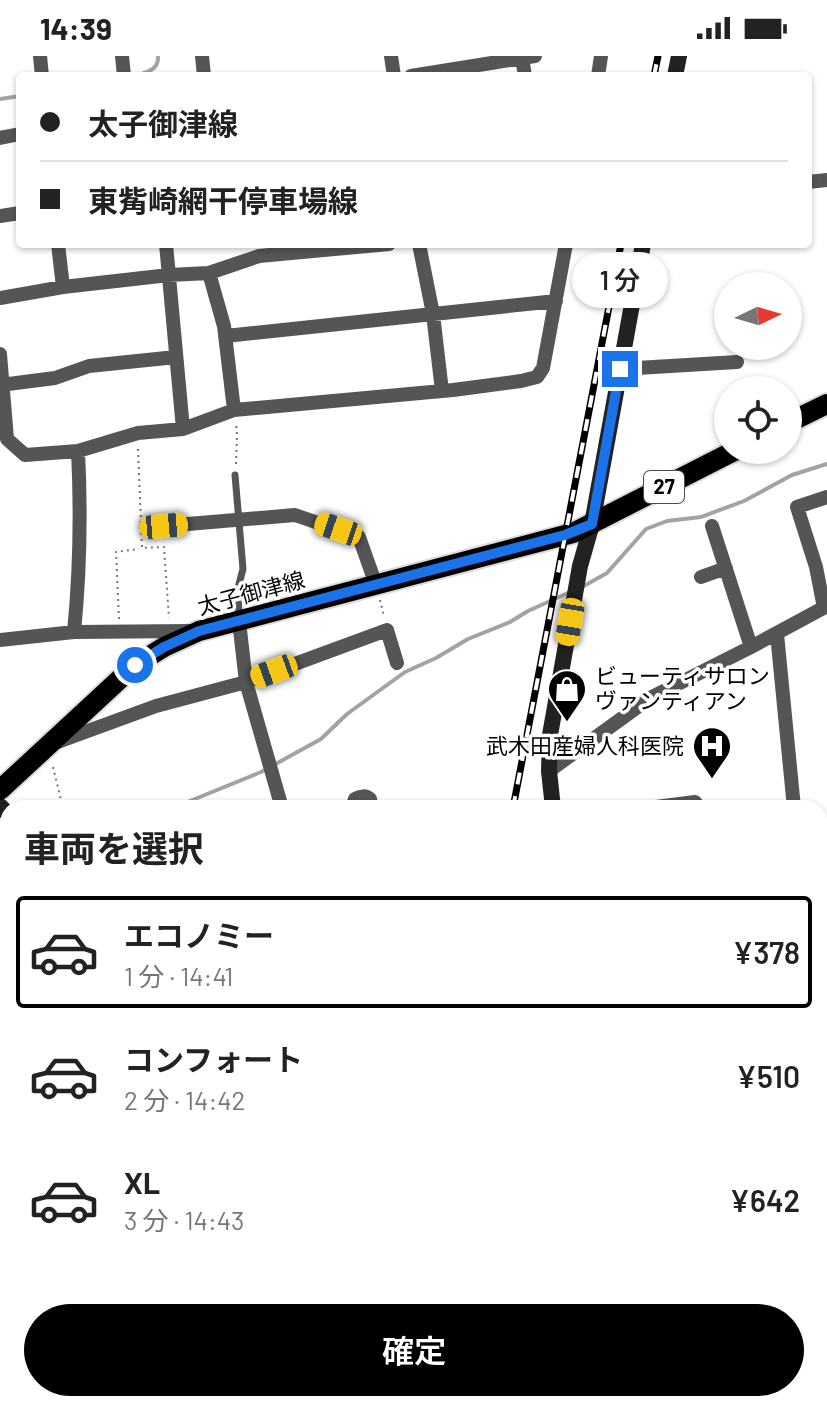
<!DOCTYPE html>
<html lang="ja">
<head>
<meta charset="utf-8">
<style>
  :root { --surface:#fff; --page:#f6f6f6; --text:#222; --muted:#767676; --line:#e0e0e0; --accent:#000 }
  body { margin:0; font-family:Barlow,"Noto Sans JP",sans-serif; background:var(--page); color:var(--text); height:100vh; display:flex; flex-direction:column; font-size:30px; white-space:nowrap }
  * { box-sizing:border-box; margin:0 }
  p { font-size:26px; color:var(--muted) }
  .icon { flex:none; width:44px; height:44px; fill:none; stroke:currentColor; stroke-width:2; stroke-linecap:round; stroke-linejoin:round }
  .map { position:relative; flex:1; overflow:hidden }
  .side { position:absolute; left:0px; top:744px; width:828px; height:612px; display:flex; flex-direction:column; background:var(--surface); border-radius:24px 24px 0 0; box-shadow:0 2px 6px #0004 }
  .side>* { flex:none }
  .banner { position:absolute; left:16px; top:16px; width:796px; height:176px; border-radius:8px; box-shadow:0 2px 6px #0004; display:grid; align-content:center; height:176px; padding:0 24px; background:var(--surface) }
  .needle { width:52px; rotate:85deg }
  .buttons { position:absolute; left:714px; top:216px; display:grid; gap:16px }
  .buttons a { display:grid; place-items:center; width:88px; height:88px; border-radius:50%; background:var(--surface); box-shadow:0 2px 6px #0004; font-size:40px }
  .end { position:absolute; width:36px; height:36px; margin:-18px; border:10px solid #1a73e8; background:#fff; box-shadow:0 0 0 4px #fff }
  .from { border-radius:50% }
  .bubble { position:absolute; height:56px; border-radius:28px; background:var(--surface); box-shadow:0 2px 6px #0004; font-size:26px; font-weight:600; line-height:56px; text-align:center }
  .car { position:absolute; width:24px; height:48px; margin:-24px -12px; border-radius:10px; box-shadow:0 0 6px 2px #0007; background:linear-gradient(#f5c518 24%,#345 0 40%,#f5c518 0 76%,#345 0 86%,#f5c518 0) }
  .banner b { display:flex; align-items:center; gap:28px; height:76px; font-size:30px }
  .banner b+b { border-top:2px solid var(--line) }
  .banner i { width:20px; height:20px; background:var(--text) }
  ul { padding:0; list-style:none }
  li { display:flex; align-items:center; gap:24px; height:112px; margin:0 16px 12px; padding:0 8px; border:4px solid transparent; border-radius:8px }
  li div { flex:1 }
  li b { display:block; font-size:30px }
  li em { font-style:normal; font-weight:600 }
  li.selected { border-color:var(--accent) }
  li>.icon { width:72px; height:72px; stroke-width:1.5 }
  h2 { padding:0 24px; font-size:36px; line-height:96px }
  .button { display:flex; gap:16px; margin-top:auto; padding:16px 24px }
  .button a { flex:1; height:92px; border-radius:48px; background:var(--accent); color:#fff; font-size:32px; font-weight:600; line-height:92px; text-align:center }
  .status { display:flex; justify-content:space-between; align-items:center; height:56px; padding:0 40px; background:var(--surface); direction:ltr }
  .status svg { height:22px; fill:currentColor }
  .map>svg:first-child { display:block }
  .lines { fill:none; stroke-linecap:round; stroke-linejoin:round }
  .stream { stroke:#a3a3a3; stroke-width:4 }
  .primary-casing { stroke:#dbdbdb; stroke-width:24 }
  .path { stroke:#777; stroke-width:2; stroke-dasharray:2 4; stroke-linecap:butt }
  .lane { stroke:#555; stroke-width:7 }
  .street { stroke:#555; stroke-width:14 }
  .secondary { stroke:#222; stroke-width:16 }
  .primary { stroke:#000; stroke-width:20 }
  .rail-casing { stroke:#000; stroke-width:7 }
  .rail { stroke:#fff; stroke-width:4; stroke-dasharray:12; stroke-linecap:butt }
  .route { stroke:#1a73e8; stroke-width:10 }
  .labels { text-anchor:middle; stroke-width:7; stroke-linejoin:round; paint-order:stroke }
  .shield { fill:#fff; stroke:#4c4c4c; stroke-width:2 }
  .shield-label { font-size:20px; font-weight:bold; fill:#000 }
  .street-label { font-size:22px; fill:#000; stroke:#fff }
  .poi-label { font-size:22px; fill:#000; stroke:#fff; text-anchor:start }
</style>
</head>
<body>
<div class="status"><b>14:39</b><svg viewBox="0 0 49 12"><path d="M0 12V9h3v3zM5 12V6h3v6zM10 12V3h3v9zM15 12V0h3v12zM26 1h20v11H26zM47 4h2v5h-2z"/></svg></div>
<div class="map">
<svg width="827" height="1356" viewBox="0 0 827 1356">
  <rect width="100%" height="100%" fill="#fff"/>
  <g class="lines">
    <path class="stream" d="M136 20C147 16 159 14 158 0
      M0 43 20 40
      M582 531 607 517 646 473 667 465 701 461 744 445 792 419 827 408
      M178 752 190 745 261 716 321 683 347 658 405 616 436 602 468 583 510 566 528 555 570 536"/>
    <defs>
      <path id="primary" d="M788 367 827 348
        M0 734 135 609 164 591 199 575 573 477 736 394"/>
    </defs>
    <use href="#primary" class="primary-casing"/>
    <path class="path" d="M138 393 142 492 164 491 169 562
      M236 408 237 378 236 367
      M380 544 384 561
      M119 563 116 496 139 493
      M53 711 63 752"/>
    <path class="lane" d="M235 419 243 513 238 532 239 564"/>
    <path class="street" d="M40 0 42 20
      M122 0 124 20
      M202 0 204 20
      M391 0 394 20
      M522 2 525 20
      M411 20 535 0
      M598 20 601 0
      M0 82 20 78
      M808 126 827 124
      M0 160 20 157
      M58 188 63 231
      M419 188 433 258 442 335
      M209 217 224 270 234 354
      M0 242 63 231 169 219 209 217 259 200 389 188
      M225 280 556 245
      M0 298 7 383 25 399 78 395C81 456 80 516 74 576
      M620 313 737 306
      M0 329 55 322 89 310 176 301
      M183 373 234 354 453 334 521 325 537 321 543 312 566 188
      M78 395 138 377 183 373 166 188
      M164 470 295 459 359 481 376 529
      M712 470 751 591
      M701 521 726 512
      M824 552 816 511 797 451 827 441
      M239 565 246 626 282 752
      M777 578 794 752
      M0 584 74 576 191 575
      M55 687 156 650 246 626 387 574 397 607
      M549 715 650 642 751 591 827 550
      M352 752 355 743C360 740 366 739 370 743L372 752
      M648 752 695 746 700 752
      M0 850 8 876
      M820 850H827
      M820 971 827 972
      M0 1044 8 1040
      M0 1090 6 1102 8 1112
      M820 1139 822 1159 820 1160
      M0 1157 8 1156
      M0 1200 8 1239
      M820 1245H827
      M0 1289 8 1286
      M820 1305H827
      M180 1348V1356
      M344 1348V1356
      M498 1348 499 1356
      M785 1348V1356
      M457 1356 461 1349 468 1348"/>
    <path class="secondary" d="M675 20 679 0
      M0 750 8 758
      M553 752 549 715 550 679 580 510 592 468 643 188
      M574 1348 575 1356"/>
    <use href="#primary" class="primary"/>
    <defs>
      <path id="rail" d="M654 20 658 0
        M513 752 621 188
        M406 1356 407 1348"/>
    </defs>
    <use href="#rail" class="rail-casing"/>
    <use href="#rail" class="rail"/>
  </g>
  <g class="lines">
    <path class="route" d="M135 609 164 591 199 575 565 479 592 468 620 313"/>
  </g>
  <defs>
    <symbol id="shop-pin" viewBox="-11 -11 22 30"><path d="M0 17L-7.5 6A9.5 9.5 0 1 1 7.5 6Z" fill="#000" stroke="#fff"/><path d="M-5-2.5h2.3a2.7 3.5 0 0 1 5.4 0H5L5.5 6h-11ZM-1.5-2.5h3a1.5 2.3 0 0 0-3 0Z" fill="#fff"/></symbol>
    <symbol id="hospital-pin" viewBox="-11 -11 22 30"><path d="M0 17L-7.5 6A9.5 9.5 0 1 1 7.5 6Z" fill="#000" stroke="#fff"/><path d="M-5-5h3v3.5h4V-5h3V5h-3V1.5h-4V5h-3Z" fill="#fff"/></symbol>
  </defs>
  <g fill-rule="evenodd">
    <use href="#shop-pin" x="545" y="611" width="44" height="60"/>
    <use href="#hospital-pin" x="690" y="668" width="44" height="60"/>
  </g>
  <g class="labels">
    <rect class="shield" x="644" y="415" width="40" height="32" rx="6"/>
    <g class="shield-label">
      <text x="664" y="438">27</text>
    </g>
    <g class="street-label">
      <text transform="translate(251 537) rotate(-15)" y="8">太子御津線</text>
    </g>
    <g class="poi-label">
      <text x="595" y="628">ビューティサロン<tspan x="595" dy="25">ヴァンティアン</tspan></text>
      <text x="684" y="698" text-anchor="end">武木田産婦人科医院</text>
    </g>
  </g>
</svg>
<div class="buttons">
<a><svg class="needle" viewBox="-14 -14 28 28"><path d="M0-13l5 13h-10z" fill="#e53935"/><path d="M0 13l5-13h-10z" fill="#767676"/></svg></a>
<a><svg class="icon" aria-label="locate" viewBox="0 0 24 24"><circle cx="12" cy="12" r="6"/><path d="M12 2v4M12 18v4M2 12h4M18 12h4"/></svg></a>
</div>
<i class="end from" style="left:135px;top:609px"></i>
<i class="end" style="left:620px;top:313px"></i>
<div class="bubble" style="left:572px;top:196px;width:96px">1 分</div>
<i class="car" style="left:164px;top:470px;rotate:85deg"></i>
<i class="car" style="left:338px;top:473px;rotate:289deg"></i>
<i class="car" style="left:570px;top:566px;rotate:190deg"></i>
<i class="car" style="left:274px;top:615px;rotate:250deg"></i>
<div class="banner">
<b><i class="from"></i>太子御津線</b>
<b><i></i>東觜崎網干停車場線</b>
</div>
<section class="side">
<h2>車両を選択</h2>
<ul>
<li class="selected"><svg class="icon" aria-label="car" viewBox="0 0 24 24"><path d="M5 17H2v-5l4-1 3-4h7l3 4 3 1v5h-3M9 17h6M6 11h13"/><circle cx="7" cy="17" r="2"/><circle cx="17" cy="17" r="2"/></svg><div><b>エコノミー</b><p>1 分 · 14:41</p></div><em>¥378</em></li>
<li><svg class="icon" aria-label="car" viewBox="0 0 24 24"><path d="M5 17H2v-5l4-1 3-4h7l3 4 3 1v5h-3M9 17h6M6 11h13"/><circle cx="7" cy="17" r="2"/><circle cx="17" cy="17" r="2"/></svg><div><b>コンフォート</b><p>2 分 · 14:42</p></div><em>¥510</em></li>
<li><svg class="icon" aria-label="car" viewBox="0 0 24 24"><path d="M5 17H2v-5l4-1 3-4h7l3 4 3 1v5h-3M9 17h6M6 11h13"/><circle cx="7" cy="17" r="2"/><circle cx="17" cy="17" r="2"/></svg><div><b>XL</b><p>3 分 · 14:43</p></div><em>¥642</em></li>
</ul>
<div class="button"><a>確定</a></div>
</section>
</div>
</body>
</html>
